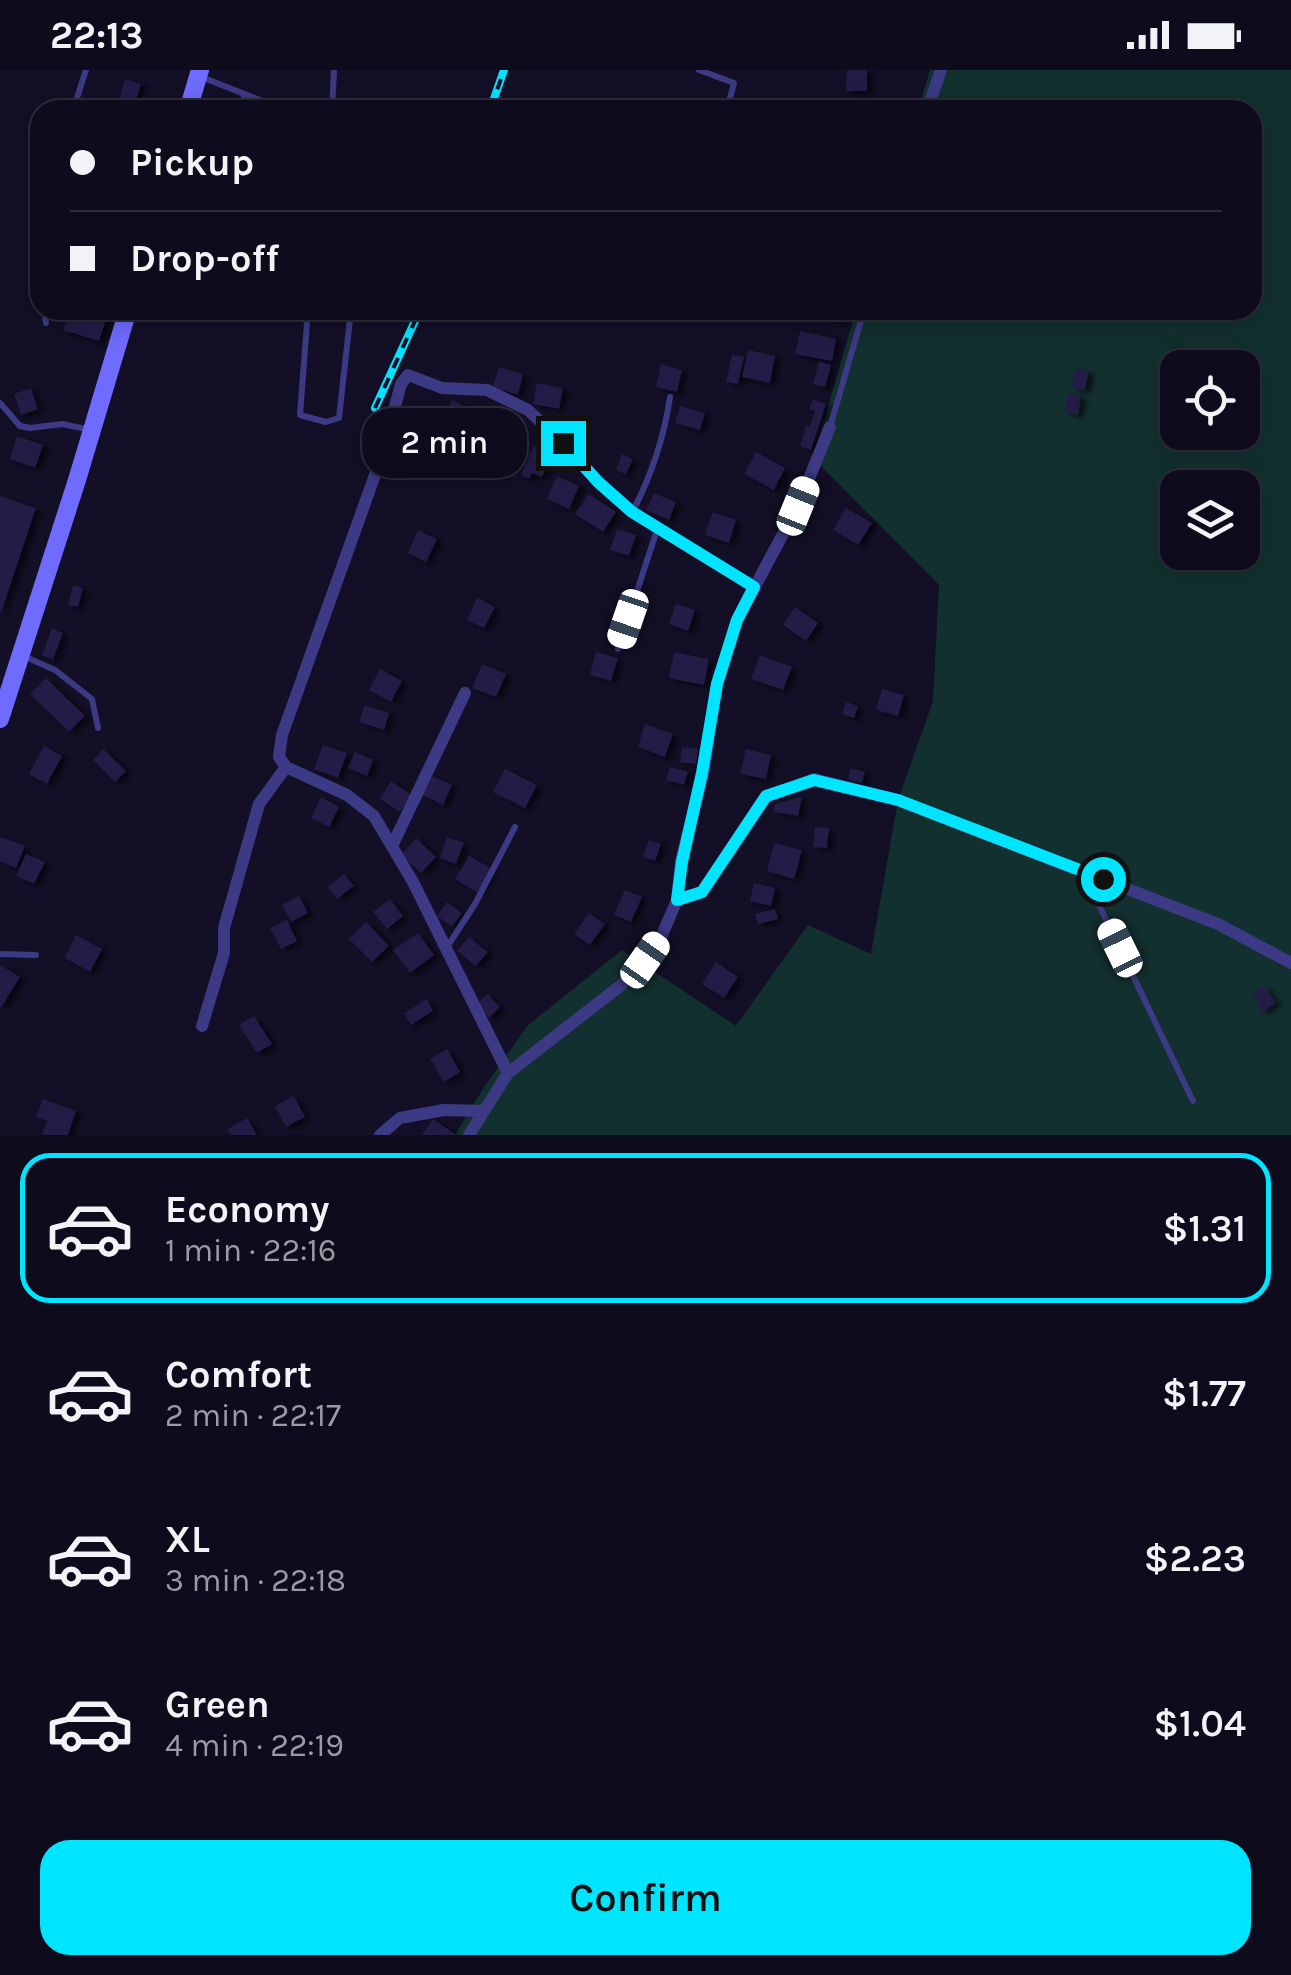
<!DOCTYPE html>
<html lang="en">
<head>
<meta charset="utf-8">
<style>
  :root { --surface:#0e0b1c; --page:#1c1929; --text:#f1f3f6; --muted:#9b9ba3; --line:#2e2b3b; --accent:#00e5ff }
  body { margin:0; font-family:Karla,sans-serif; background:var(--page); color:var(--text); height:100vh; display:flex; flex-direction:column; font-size:38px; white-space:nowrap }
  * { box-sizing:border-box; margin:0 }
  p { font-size:32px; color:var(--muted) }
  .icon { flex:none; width:55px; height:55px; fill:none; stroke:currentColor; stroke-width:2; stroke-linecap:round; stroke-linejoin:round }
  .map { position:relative; height:1065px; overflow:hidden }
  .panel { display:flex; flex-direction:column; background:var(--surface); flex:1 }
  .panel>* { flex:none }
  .hud { position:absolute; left:30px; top:30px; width:1232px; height:220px; border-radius:30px; box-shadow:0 5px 25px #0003,0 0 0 2px var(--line); display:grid; align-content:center; height:220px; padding:0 40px; background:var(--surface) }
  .tools { position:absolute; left:1160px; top:280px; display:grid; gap:20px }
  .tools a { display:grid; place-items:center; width:100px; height:100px; border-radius:20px; background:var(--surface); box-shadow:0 5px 25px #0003,0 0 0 2px var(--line); font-size:50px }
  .end { position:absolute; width:45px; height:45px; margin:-22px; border:12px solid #00e5ff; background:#111; box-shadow:0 0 0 5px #111 }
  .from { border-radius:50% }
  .bubble { position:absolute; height:70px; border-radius:30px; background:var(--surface); box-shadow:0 5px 25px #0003,0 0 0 2px var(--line); font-size:32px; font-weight:600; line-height:70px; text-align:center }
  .car { position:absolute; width:30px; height:60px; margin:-30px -15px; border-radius:12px; box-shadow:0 0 8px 2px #0007; background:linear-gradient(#fff 24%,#345 0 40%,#fff 0 76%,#345 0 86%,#fff 0) }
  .hud b { display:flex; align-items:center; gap:35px; height:95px; font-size:38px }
  .hud b+b { border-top:2px solid var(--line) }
  .hud i { width:25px; height:25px; background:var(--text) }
  ul { padding:18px 0 0; list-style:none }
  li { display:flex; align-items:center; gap:30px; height:150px; margin:0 20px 15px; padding:0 20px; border:5px solid transparent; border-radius:30px }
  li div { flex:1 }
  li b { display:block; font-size:38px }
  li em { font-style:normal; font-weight:600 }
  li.on { border-color:var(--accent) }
  li>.icon { width:90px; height:90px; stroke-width:1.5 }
  .cta { display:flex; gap:20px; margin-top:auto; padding:20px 40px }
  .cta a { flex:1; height:115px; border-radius:30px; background:var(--accent); color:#111; font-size:40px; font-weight:600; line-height:115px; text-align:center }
  .status { display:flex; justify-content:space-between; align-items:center; height:70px; padding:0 50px; background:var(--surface); direction:ltr }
  .status svg { height:28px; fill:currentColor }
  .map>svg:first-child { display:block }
  .green { fill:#12302f; fill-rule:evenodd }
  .building { fill:#241b47; filter:url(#shadow) }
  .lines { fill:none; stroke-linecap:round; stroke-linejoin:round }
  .lane { stroke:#3d3a85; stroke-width:6 }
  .street { stroke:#3d3a85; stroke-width:12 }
  .secondary { stroke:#6f6bff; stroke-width:18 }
  .rail-casing { stroke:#00e5ff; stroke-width:8 }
  .rail { stroke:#130f26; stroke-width:4; stroke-dasharray:11; stroke-linecap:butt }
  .route { stroke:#00e5ff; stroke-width:12 }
</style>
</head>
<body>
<div class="status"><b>22:13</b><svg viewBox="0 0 49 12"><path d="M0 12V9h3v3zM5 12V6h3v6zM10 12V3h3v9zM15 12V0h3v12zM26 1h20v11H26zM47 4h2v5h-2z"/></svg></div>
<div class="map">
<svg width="1291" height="1065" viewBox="0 0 1291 1065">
  <defs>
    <filter id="shadow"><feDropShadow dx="5.5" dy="3" stdDeviation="2.5" flood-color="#0009"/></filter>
  </defs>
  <rect width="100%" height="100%" fill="#130f26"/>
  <path class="green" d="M930 0H1291V1065H455L483 1019 527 956 622 880 736 956 808 855 871 884 898 730 933 631 939 515 813 388 856 240H1252V40H918ZM1178 298H1242V362H1178ZM1178 418H1242V482H1178Z"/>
  <path class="building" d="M847 0H867V21H846Z
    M125 9 141 14 133 40H116Z
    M69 240H109L99 271 63 260Z
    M829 240H847L845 251 828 248Z
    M800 261 836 269 832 291 795 284Z
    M748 280 775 286 770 313 742 307Z
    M732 285 744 287 738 314 726 312Z
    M819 292 831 295 825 317 813 314Z
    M661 294 682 300 677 322 656 317Z
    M499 297 523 304 518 325 493 317Z
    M1075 299 1089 301 1085 320 1072 318Z
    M537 313 563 318 559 339 533 334Z
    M31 318 38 339 21 345 14 324Z
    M1068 324 1081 326 1078 345 1064 342Z
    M813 329 826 334 811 380 800 376 806 356 810 357 815 341 809 339Z
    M452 330 483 346 472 367 441 352Z
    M680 336 705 343 700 360 675 353Z
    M17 366 43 375 35 398 10 389Z
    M480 372 511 384 503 405 473 393Z
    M534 376 552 385 542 407 532 403 529 409 521 405Z
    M756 382 785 398 774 420 744 404Z
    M622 384 633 389 626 404 616 400Z
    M557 406 579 416 569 439 547 429Z
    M654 423 676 432 669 450 646 440Z
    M589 424 616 442 603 462 575 444Z
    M0 426 36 438 1 543H0Z
    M846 438 872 453 858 475 833 460Z
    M713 442 736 450 729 473 705 465Z
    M617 459 636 465 629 486 610 480Z
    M418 460 437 469 426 492 408 483Z
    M73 515 83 518 78 537 68 535Z
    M477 528 495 537 484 558 467 550Z
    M676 534 695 540 688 561 669 554Z
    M795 537 818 553 806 571 783 555Z
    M52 558 63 563 53 590 42 585Z
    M596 582 618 588 611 611 590 605Z
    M674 582 709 589 704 615 669 608Z
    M760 585 792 597 783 620 751 609Z
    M482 594 506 604 496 627 472 618Z
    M380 599 402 611 391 632 369 620Z
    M46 608 85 646 69 662 30 624Z
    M882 619 904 625 898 646 876 640Z
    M846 632 858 636 854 648 842 644Z
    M365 635 389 643 384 660 359 652Z
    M645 654 673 664 665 687 638 677Z
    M323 675 347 683 338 708 314 699Z
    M44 676 62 686 47 714 29 704Z
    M682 677 698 679 696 694 680 692Z
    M103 679 126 701 115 712 93 690Z
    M746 679 771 685 766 709 740 704Z
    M355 682 373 690 367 706 348 698Z
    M670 697 688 702 684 715 666 710Z
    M851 698 865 702 862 713 848 709Z
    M505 699 537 715 525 738 493 722Z
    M430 705 452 715 443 735 420 724Z
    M391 711 412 725 400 742 380 729Z
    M321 727 339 737 329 757 311 748Z
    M802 727 798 746 774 742 775 734Z
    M815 757 829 758 827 778 813 777Z
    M0 767 25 776 16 798 0 791Z
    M447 767 464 773 456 794 440 788Z
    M416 768 436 787 421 803 401 785Z
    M649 770 661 774 655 791 643 787Z
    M774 773 802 780 794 809 767 801Z
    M26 784 45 792 34 814 16 806Z
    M469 786 492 799 478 823 455 809Z
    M344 804 354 816 337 829 328 817Z
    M754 813 775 818 771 836 750 831Z
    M625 820 642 827 631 852 614 845Z
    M299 826 308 843 291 852 282 835Z
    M390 829 403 846 387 859 373 842Z
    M447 832 462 843 452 857 437 846Z
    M775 839 778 849 758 854 755 844Z
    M589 843 605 854 590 875 574 864Z
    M287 850 297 871 281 879 270 858Z
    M366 852 389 876 372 892 349 869Z
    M418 863 434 885 410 903 393 880Z
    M76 865 102 879 90 902 65 888Z
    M469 867 488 882 476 896 457 881Z
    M716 892 738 907 724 928 702 914Z
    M0 895 20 907 0 939Z
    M1265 916 1276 933 1263 942 1252 924Z
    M487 924 500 937 489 948 477 934Z
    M427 929 433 941 411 955 404 943Z
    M254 946 272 974 257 983 239 955Z
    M447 979 460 1002 444 1012 430 989Z
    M294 1026 305 1047 286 1057 275 1036Z
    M43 1029 76 1041 68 1065H42L47 1051 36 1047Z
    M247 1048 257 1065H231L228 1059Z
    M433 1049 456 1065H422Z"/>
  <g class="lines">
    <path class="lane" d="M699 0 734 13 727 40
      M199 6 285 40
      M243 24 249 40
      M73 40 86 0
      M332 40 334 0
      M40 142 33 163 40 211
      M44 240 46 253
      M308 240 300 345 326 352 339 348 351 240
      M0 333 20 356 30 358 62 354 91 360
      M830 357 864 240
      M633 441C652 404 664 368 670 327
      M618 579 657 460
      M21 585 55 600 92 629 98 658
      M1103 811 1098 824V833L1193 1031
      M447 877 475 834 515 757
      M0 884 36 885"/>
    <path class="street" d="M927 40 941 0
      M392 776 465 623
      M677 830 702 822 766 727 814 709 898 730 1218 854 1291 893
      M202 956 224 883V858L259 734 286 697
      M508 1003 620 916 645 890 662 865 677 830 681 791 703 703 717 614 737 550 798 436 830 357
      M380 1065 400 1048 444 1040 484 1041
      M469 1065 508 1003 413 812 374 746 347 725 286 697 279 687 282 665 381 388 401 314 408 305 442 318 487 320 528 340 563 373 598 411 632 442 755 517"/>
    <path class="secondary" d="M188 40 200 0
      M0 649 77 410 128 240"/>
    <defs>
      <path id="rail" d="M490 40 504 0
        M375 338 420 240"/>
    </defs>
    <use href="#rail" class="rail-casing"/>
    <use href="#rail" class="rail"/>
  </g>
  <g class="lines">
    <path class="route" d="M563 373 598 412 632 442 754 517 737 550 717 614 702 703 682 792 677 830 702 822 766 726 814 710 898 730 1103 809"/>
  </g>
</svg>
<div class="tools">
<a><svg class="icon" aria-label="locate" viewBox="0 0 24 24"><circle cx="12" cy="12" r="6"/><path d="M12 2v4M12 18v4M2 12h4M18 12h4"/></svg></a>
<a><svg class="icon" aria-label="layers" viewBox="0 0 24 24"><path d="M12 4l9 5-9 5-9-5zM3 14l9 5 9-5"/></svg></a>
</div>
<i class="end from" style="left:1103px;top:809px"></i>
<i class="end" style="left:563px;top:373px"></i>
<div class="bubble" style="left:362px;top:338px;width:165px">2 min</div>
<i class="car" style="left:798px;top:436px;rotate:22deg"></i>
<i class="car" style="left:628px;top:549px;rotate:199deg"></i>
<i class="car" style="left:1120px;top:878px;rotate:334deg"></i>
<i class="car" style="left:645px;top:890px;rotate:35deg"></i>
<div class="hud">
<b><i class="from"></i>Pickup</b>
<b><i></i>Drop-off</b>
</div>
</div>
<section class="panel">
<ul>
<li class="on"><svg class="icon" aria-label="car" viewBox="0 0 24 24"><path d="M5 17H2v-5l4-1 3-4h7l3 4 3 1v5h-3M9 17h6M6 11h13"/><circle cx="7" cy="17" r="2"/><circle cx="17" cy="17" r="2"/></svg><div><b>Economy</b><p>1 min · 22:16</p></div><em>$1.31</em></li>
<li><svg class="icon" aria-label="car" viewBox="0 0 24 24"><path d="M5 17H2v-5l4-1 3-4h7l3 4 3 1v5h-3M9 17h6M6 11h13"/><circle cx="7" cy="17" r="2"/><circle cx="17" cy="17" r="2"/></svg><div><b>Comfort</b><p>2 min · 22:17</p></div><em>$1.77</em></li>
<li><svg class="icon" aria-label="car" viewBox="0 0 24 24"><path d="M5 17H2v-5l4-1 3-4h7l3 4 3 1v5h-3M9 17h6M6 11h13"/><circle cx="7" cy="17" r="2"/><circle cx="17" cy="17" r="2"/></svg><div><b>XL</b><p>3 min · 22:18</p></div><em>$2.23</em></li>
<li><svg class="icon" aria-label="car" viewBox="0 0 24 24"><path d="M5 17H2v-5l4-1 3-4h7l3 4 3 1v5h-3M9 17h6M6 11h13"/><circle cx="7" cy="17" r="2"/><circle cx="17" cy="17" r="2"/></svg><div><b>Green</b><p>4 min · 22:19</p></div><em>$1.04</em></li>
</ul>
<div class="cta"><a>Confirm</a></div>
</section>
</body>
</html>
